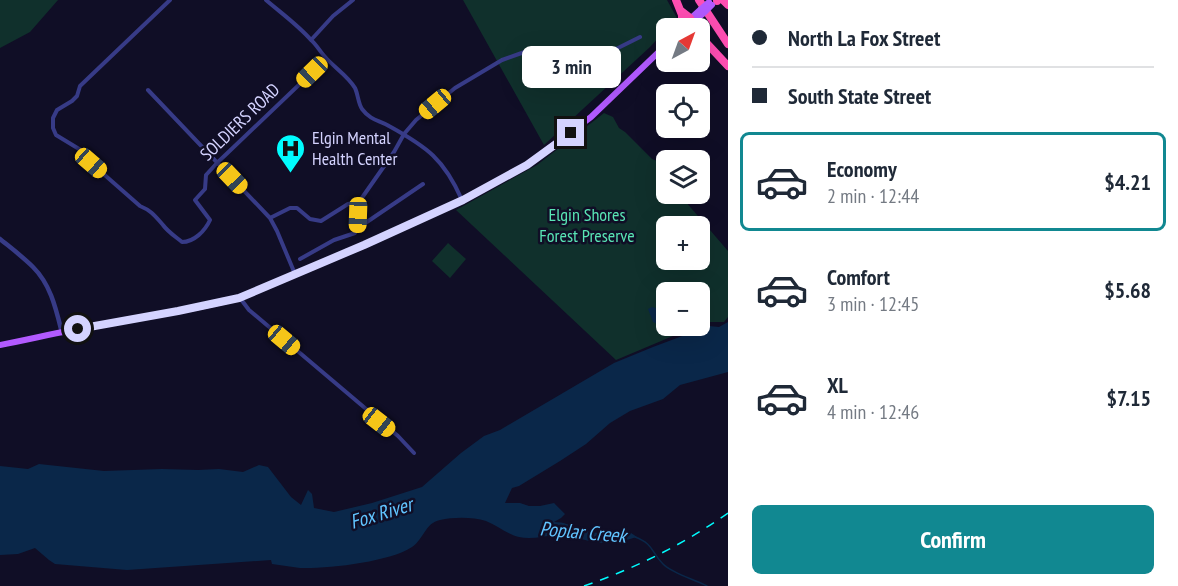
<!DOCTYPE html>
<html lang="en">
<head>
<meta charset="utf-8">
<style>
  :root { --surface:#fff; --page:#f6f6f7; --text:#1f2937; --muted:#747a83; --line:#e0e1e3; --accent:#118891 }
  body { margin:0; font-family:"PT Sans Narrow",sans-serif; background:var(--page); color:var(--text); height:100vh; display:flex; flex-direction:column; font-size:22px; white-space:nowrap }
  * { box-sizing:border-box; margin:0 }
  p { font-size:20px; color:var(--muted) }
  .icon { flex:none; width:33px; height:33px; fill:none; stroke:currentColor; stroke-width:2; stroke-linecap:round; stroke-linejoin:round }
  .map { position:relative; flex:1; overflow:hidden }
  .drawer { display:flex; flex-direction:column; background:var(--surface); width:450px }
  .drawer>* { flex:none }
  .top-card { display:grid; align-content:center; height:132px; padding:0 24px; background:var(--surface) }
  .needle { width:39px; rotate:41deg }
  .fabs { position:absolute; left:656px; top:18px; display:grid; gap:12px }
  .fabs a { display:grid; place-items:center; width:54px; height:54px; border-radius:9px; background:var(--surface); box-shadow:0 6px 24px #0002; font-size:30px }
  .end { position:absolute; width:27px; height:27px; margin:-14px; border:8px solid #d4d3ff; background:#111; box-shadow:0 0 0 3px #111 }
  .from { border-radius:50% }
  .bubble { position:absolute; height:42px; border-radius:9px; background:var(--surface); box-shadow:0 6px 24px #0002; font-size:20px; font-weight:800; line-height:42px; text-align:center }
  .car { position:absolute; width:18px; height:36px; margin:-18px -9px; border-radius:8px; box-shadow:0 0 4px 2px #0007; background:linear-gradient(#f5c518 24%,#345 0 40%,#f5c518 0 76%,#345 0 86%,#f5c518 0) }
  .top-card b { display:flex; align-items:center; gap:21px; height:57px; font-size:22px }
  .top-card b+b { border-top:2px solid var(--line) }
  .top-card i { width:15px; height:15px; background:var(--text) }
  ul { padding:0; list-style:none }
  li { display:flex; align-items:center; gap:18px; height:99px; margin:0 12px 9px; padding:0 12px; border:3px solid transparent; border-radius:9px }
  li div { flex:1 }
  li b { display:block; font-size:22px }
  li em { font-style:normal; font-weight:800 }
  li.active { border-color:var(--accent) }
  li>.icon { width:54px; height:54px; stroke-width:1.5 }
  .primary-button { display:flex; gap:12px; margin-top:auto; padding:12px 24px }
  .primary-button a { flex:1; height:69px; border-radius:9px; background:var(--accent); color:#fff; font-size:24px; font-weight:800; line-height:69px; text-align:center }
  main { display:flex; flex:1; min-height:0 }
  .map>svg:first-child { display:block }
  .green { fill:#10302c; fill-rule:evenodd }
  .water { fill:#0a2749 }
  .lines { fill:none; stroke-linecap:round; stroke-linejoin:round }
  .stream { stroke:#0a2749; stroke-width:1.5 }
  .minor { stroke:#373b87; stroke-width:4 }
  .tertiary { stroke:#373b87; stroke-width:4.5 }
  .primary { stroke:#b25aff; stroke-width:6 }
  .motorway { stroke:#ff4eb3; stroke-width:8 }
  .rail { stroke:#00fcfe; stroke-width:1.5; stroke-dasharray:9 8; stroke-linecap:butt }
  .primary-bridge { stroke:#b25aff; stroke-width:6 }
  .route { stroke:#d4d3ff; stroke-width:8 }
  .labels { text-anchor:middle; stroke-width:5; stroke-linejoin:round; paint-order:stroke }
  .street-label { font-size:18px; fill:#d4d3ff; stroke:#100e26 }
  .poi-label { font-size:18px; fill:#d4d3ff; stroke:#100e26; text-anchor:start }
  .park-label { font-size:18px; fill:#59e5b5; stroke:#100e26 }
  .water-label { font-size:20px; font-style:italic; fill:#61c4ff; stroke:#100e26 }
</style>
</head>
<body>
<main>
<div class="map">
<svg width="728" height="586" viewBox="0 0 728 586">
  <rect width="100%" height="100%" fill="#100e26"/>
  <path class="green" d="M0 0H58L30 32 0 48Z
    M463 0H667L677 18 650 47 544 145Z
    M604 113 613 117 619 128 625 132 652 159 665 164 666 194H679L728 251V317L724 322H710L673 336 616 360 456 210 537 165ZM666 226H699V260H666ZM666 292H699V326H666Z
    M448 243 466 259 450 278 432 261Z"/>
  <path class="water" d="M652 307 659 309 666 308V328L653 322 648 309Z
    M728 322V372L680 385 663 399 630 411 610 423 586 444 560 461 519 486 512 488 505 503H520L529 506H540L554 503 565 514 561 518 554 522C565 522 568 525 578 528 596 534 612 536 631 533L637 537C627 540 616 543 606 543 589 543 573 535 556 535 544 536 531 540 519 537 507 534 498 526 486 521 473 517 454 517 440 520 425 523 424 539 412 547 390 562 326 569 300 568 291 567 281 565 272 564L271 560 127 570 55 564 49 560 35 548 18 554 0 555V466L28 469 39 464 104 471 162 469 198 470 219 469 243 472 259 465 268 467 291 497 301 505 308 490 312 494 314 508 334 512 372 503 422 487 461 453 484 436 500 430 614 363 653 347 709 326 719 327Z"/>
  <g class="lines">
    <path class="stream" d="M635 537C654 544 651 552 663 564 673 574 694 579 707 586"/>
    <path class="minor" d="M170 0 80 86 77 96 72 101 57 110 53 118V128L56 135 84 152 91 163 140 206C152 211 155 216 163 225 168 232 176 237 182 242 194 242 205 231 210 220L195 200 205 189 206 175 217 163 326 59
      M266 0C281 13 298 25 311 40 317 45 320 52 326 58 335 68 348 76 355 88 358 94 358 103 362 109 371 121 379 120 389 126 427 147 444 159 462 200
      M311 40 333 16 353 0
      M148 90 270 218 277 231 295 274
      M270 218 290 208H297L310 219 321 221 348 204 359 202
      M358 228 359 202 394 152 404 134 416 120 455 88 502 60 530 50 606 54 640 37
      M300 259 334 240 355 233 358 228 423 184
      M240 298 249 310 398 436 414 453"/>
    <path class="tertiary" d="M0 239C11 248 23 257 33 267 51 285 56 309 62 333"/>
    <path class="primary" d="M680 28 701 9
      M686 28 704 13
      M0 345C32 339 63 331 95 326 143 317 192 310 239 298L365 245 463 200 527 165 591 117 666 45"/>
    <path class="motorway" d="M676 0 682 15V26
      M699 0 728 44
      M723 0 728 5
      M717 1V0
      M681 11 690 18 693 28
      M699 35 728 66"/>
    <path class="rail" d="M584 586C636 568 684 544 728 513"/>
    <path class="primary-bridge" d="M701 9 709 2
      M704 13 712 5"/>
  </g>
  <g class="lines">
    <path class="route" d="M78 329 178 311 239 298 364 245 463 200 527 165 571 133"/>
  </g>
  <defs>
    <symbol id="hospital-pin" viewBox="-11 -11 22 30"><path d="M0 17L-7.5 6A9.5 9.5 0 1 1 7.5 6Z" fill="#00fcfe" stroke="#100e26"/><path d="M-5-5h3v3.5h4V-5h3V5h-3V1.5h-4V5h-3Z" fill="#111"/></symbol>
  </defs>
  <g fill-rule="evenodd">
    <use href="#hospital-pin" x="274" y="132" width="33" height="45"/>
  </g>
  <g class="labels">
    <g class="street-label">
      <text transform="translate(240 122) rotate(-44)" y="6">SOLDIERS ROAD</text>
    </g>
    <g class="poi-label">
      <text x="312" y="144">Elgin Mental<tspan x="312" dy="21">Health Center</tspan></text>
    </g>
    <g class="park-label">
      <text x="587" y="221">Elgin Shores<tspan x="587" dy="21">Forest Preserve</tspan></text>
    </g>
    <g class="water-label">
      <text transform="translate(381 513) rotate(-17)" y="7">Fox River</text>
      <text transform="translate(583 532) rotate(5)" y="7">Poplar Creek</text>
    </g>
  </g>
</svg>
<div class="fabs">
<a><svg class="needle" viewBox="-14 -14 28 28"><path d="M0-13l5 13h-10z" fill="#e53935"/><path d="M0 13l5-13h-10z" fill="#747a83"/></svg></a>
<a><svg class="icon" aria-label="locate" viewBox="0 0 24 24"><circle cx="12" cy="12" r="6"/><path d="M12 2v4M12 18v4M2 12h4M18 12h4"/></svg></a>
<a><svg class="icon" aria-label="layers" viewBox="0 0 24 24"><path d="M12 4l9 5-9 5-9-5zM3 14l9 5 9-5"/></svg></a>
<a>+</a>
<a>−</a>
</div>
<i class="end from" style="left:78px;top:329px"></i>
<i class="end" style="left:571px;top:133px"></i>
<div class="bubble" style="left:522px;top:46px;width:99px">3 min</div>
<i class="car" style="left:312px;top:72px;rotate:226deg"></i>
<i class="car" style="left:435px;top:104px;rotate:230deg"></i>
<i class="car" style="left:91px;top:163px;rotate:131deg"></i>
<i class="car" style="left:232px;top:178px;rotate:136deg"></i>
<i class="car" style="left:358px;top:215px;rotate:182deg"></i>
<i class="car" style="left:284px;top:340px;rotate:130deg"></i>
<i class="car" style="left:379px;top:422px;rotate:128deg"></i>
</div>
<section class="drawer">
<div class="top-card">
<b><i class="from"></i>North La Fox Street</b>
<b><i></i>South State Street</b>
</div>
<ul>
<li class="active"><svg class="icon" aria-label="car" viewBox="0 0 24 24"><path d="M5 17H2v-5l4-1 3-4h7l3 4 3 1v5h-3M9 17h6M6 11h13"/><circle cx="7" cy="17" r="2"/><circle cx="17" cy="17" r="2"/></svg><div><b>Economy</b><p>2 min · 12:44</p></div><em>$4.21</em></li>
<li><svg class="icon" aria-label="car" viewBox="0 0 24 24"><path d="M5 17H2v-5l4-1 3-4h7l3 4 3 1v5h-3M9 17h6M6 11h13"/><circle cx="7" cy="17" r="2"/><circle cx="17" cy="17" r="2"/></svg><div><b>Comfort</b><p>3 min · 12:45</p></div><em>$5.68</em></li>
<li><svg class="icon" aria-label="car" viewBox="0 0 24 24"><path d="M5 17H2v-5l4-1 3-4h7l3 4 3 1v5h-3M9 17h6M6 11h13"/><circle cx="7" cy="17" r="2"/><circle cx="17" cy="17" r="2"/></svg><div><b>XL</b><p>4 min · 12:46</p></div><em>$7.15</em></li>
</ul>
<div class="primary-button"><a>Confirm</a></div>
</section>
</main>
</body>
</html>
